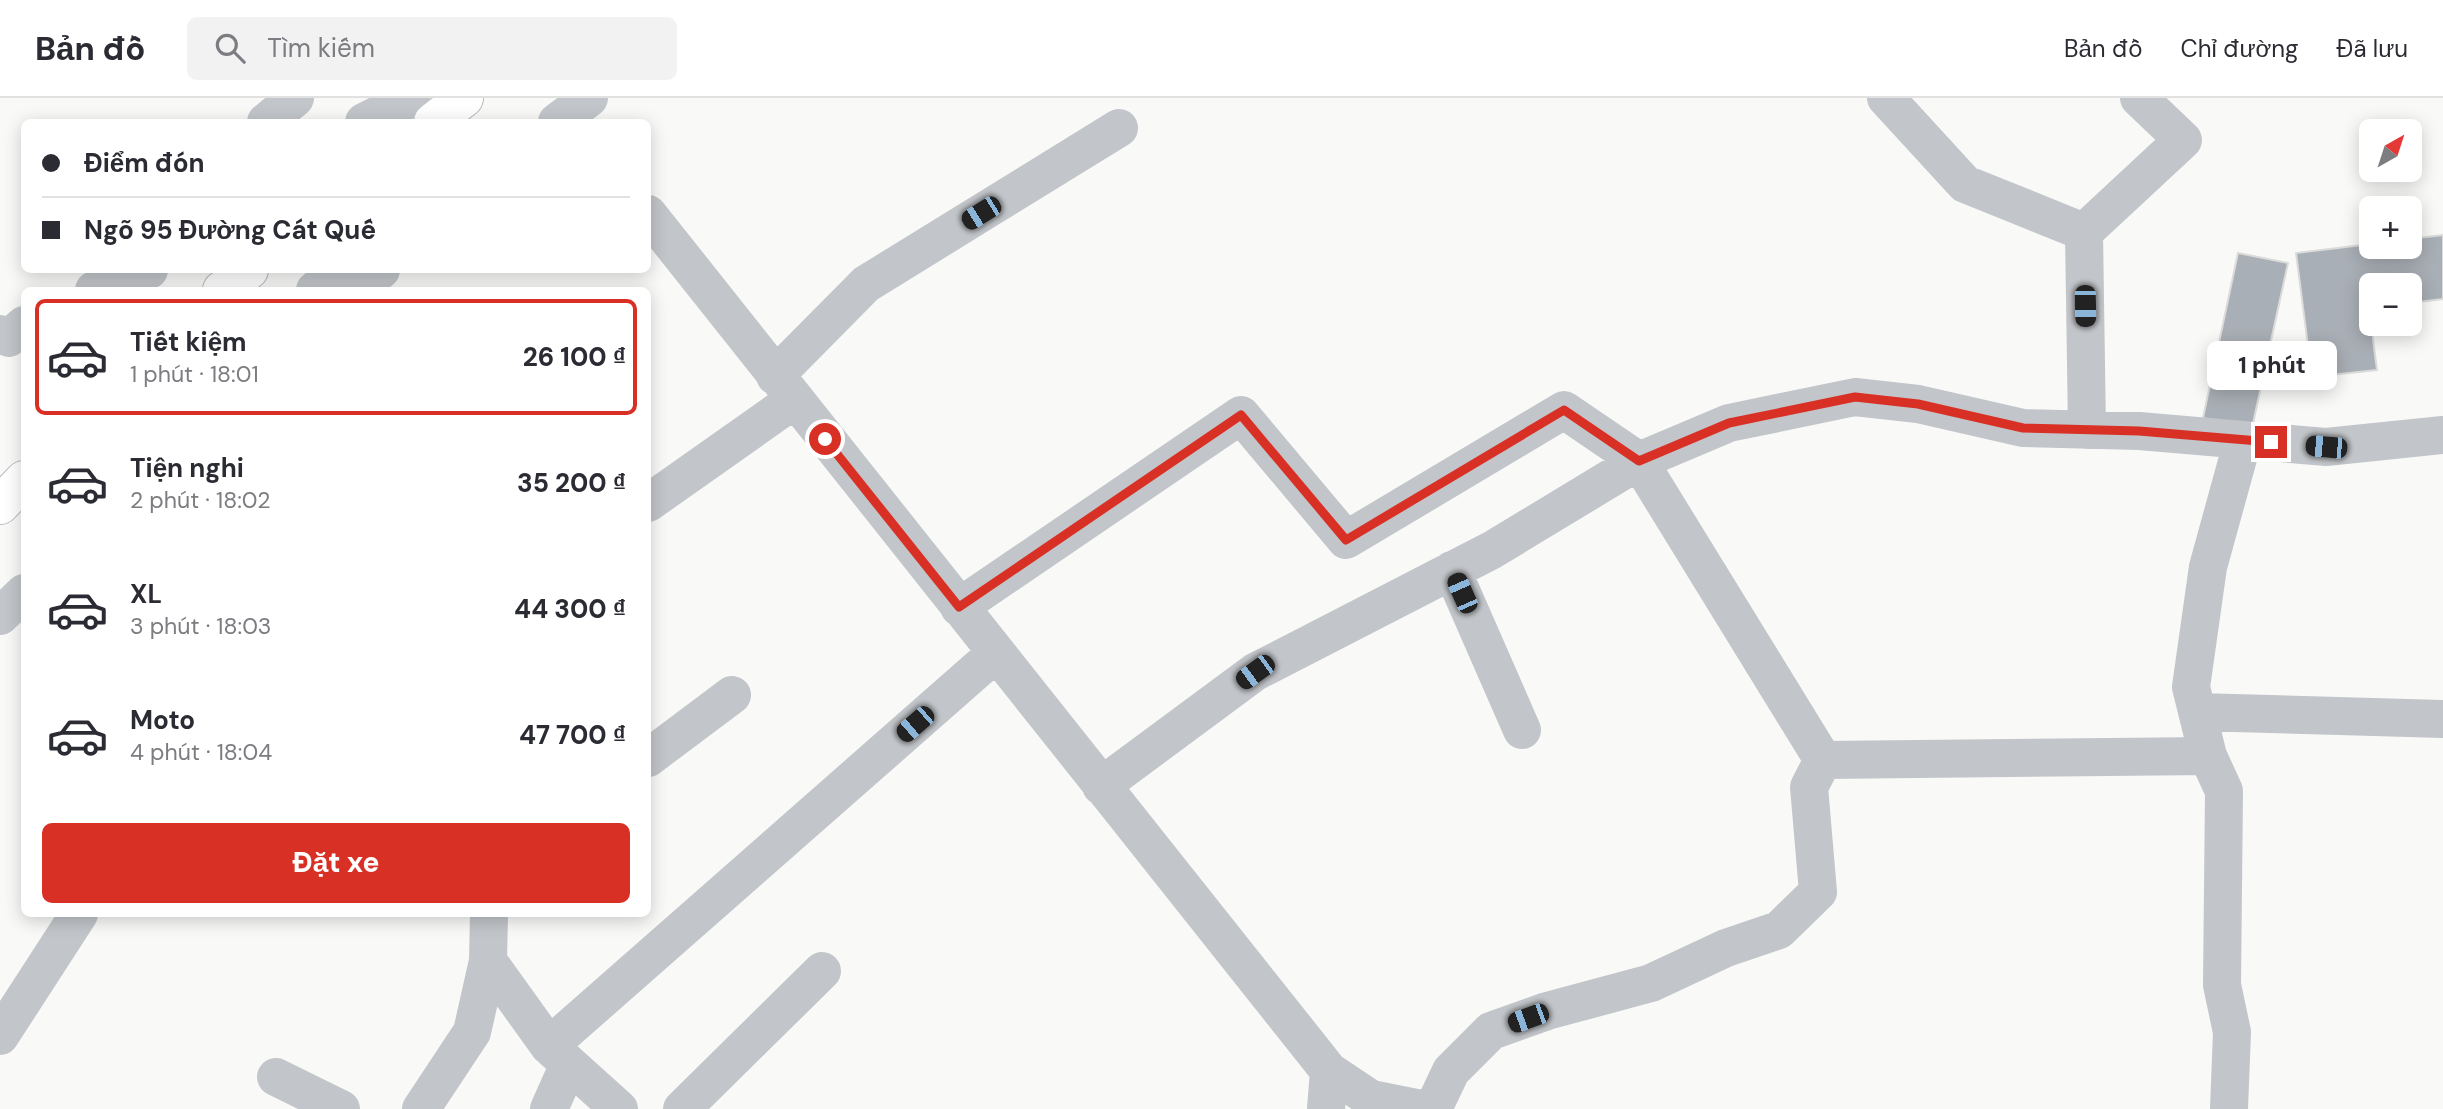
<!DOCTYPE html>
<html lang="vi">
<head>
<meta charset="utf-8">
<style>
  :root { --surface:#fff; --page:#f2f2f3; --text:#2b2b33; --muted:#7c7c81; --line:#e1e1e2; --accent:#d93025 }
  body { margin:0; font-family:"DM Sans",sans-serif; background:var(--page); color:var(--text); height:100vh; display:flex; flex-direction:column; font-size:26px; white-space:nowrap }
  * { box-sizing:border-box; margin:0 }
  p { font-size:23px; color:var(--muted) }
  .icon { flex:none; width:38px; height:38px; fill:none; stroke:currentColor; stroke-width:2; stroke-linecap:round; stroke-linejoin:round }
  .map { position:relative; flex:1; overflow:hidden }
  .details { position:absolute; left:21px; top:189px; width:630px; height:630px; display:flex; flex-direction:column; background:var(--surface); border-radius:10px; box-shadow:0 4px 18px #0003 }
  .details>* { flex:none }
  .banner { position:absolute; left:21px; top:21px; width:630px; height:154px; border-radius:10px; box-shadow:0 4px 18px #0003; display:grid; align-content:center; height:154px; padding:0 21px; background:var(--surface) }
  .needle { width:46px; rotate:39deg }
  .fabs { position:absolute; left:2359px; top:21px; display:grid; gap:14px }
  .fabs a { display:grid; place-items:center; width:63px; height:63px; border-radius:10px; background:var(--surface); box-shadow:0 4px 18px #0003; font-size:35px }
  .end { position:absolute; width:32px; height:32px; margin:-16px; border:9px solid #d93025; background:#fff; box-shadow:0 0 0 4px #fff }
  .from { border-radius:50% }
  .bubble { position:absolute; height:49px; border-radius:10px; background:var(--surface); box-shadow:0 4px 18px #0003; font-size:23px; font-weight:800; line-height:49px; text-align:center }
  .car { position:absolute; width:21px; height:42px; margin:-21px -10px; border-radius:9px; box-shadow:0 0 5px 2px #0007; background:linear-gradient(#222 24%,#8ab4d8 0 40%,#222 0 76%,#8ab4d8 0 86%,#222 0) }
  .banner b { display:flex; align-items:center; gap:24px; height:66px; font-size:26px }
  .banner b+b { border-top:2px solid var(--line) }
  .banner i { width:18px; height:18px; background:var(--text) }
  ul { padding:12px 0 0; list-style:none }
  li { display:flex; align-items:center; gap:21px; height:116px; margin:0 14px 10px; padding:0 7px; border:4px solid transparent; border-radius:10px }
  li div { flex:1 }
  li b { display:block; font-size:26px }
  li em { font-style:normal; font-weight:800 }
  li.active { border-color:var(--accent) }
  li>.icon { width:63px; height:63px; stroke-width:1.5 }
  .cta { display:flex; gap:14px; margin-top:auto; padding:14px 21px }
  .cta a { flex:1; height:80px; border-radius:10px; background:var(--accent); color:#fff; font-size:28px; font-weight:800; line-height:80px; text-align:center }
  header { display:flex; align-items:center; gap:42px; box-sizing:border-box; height:98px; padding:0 35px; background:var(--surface); border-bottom:2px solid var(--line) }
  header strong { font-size:33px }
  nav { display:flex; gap:38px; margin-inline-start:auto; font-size:24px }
  .search { width:490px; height:63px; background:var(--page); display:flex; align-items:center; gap:18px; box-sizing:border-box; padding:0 24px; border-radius:10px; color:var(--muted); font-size:26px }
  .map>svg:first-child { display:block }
  .building { fill:#a9afb6; stroke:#dbdbda; stroke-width:2 }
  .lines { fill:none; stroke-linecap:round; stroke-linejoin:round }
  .major-casing { stroke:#b6b9bd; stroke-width:40 }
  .minor { stroke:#c2c5c9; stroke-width:38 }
  .major { stroke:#fff; stroke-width:38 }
  .route { stroke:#d93025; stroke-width:9 }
</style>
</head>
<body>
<header>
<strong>Bản đồ</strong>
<div class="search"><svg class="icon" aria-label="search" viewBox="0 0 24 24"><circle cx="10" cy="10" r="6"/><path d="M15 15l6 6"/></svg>Tìm kiếm</div>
<nav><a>Bản đồ</a><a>Chỉ đường</a><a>Đã lưu</a></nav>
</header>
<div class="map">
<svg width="2443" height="1011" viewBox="0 0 2443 1011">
  <rect width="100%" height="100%" fill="#f9f9f8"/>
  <path class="building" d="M2443 137V201L2410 205V187H2371V209H2369L2377 272 2312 279 2296 155 2371 146V149H2410V141Z
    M2238 155 2288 165 2252 330 2203 320Z"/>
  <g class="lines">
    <defs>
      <path id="major" d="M433 24 464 0
        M222 192 249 172
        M0 407 24 382"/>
    </defs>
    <use href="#major" class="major-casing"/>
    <path class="minor" d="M1886 0 1965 86 2084 134 2087 332
      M266 24 295 0
      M364 24 411 0
      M557 24 589 0
      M648 116 1329 973 1371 1001 1421 1011
      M2084 134 2183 42 2139 0
      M94 192 138 179 149 172
      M315 192 341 172
      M356 192 381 172
      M0 236 9 240 24 227
      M775 278 866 186 1119 30
      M648 405 794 302
      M1452 472 1522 632
      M959 509 1241 317 1346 442 1564 312 1639 363 1823 662 2208 658
      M0 518 24 495
      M2197 614 2443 621
      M648 660 732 597
      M1101 688 1255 574 1492 452 1639 363 1729 325 1855 299 1918 306 2023 330 2139 333 2326 349 2443 337
      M489 816 488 863 549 948 619 1011
      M0 938 79 816
      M549 948 996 555
      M276 979 341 1011
      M421 1011 472 934 488 863
      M549 1011 569 966
      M682 1011 822 873
      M1326 1011 1329 973
      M1433 1011 1451 973 1491 933 1547 913 1651 885 1726 850 1779 832 1818 794 1809 689 1823 662
      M2229 1011 2232 934 2222 887 2224 693 2208 658 2191 589 2208 469 2243 342"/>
    <use href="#major" class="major"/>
  </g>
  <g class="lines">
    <path class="route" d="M825 341 959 509 1241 317 1346 442 1564 312 1639 363 1729 325 1855 299 1918 306 2023 330 2139 333 2271 344"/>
  </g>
</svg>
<div class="fabs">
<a><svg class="needle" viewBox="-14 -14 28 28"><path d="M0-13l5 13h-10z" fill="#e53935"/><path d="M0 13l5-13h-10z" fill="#7c7c81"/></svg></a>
<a>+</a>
<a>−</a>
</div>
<i class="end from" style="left:825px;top:341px"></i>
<i class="end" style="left:2271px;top:344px"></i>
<div class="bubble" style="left:2207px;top:243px;width:130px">1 phút</div>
<i class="car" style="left:981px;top:115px;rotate:238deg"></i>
<i class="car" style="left:2085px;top:208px;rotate:179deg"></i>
<i class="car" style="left:2326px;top:349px;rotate:275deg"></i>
<i class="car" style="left:1462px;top:495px;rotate:336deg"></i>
<i class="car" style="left:1255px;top:574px;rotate:234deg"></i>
<i class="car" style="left:915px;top:626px;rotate:229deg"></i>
<i class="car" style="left:1528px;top:920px;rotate:250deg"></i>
<div class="banner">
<b><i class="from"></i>Điểm đón</b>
<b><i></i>Ngõ 95 Đường Cát Quế</b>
</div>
<section class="details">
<ul>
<li class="active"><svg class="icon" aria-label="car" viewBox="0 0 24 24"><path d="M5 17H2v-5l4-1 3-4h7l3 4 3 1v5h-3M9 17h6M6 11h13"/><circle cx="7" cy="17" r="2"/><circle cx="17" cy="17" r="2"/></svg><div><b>Tiết kiệm</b><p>1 phút · 18:01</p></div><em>26 100 ₫</em></li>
<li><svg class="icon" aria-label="car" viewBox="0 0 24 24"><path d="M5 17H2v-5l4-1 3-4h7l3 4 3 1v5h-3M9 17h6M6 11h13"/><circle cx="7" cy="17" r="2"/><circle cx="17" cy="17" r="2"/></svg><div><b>Tiện nghi</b><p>2 phút · 18:02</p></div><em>35 200 ₫</em></li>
<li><svg class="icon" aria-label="car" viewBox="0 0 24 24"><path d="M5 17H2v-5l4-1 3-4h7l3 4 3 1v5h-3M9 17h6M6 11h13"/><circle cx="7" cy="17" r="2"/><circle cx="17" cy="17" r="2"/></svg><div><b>XL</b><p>3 phút · 18:03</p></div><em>44 300 ₫</em></li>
<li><svg class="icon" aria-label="car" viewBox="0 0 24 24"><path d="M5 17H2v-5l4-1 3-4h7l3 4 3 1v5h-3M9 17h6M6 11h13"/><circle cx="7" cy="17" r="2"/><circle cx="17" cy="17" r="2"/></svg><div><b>Moto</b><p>4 phút · 18:04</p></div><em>47 700 ₫</em></li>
</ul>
<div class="cta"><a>Đặt xe</a></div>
</section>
</div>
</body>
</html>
